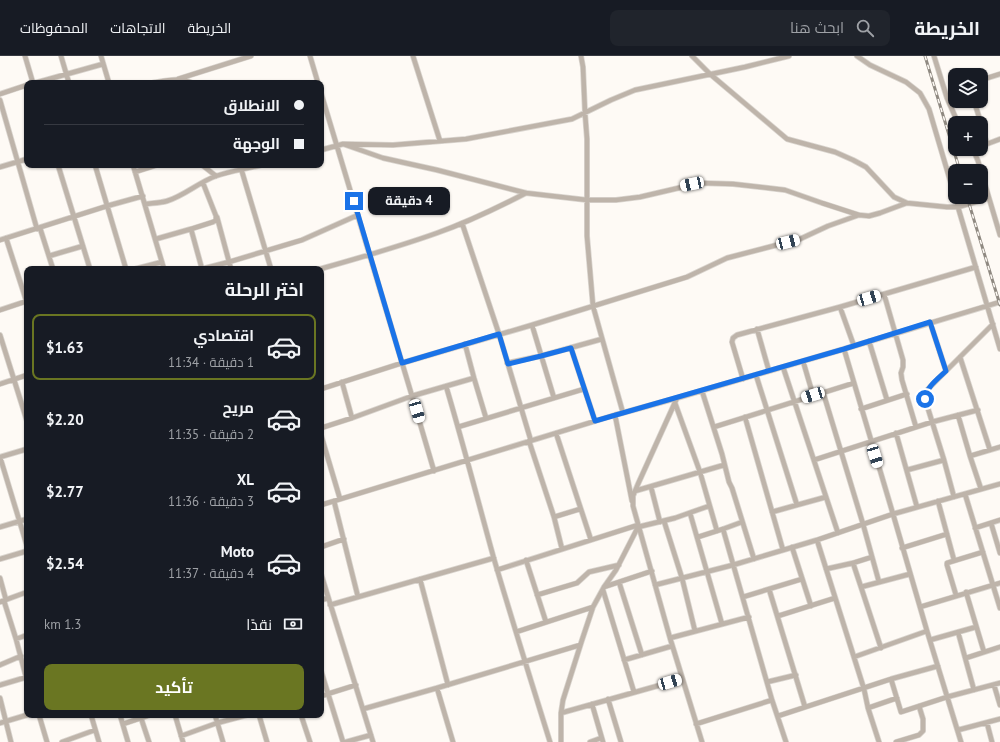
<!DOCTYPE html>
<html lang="ar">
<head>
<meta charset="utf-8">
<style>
  :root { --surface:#171b24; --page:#20242c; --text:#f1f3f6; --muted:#9ea1a6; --line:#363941; --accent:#6a7622 }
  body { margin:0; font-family:"PT Sans",Cairo,sans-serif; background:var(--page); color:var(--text); direction:rtl; height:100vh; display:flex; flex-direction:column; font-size:15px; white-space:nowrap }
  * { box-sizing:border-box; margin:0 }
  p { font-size:13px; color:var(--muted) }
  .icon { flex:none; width:22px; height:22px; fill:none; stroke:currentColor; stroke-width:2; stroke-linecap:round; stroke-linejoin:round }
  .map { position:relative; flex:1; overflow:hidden; direction:ltr }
  .details { position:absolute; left:24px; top:210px; width:300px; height:452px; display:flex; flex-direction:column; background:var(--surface); border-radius:8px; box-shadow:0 1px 3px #0004; direction:rtl }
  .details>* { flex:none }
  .banner { position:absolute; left:24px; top:24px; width:300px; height:88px; border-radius:8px; box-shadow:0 1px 3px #0004; direction:rtl; display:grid; align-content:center; height:88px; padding:0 20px; background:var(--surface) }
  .buttons { position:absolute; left:948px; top:12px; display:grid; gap:8px }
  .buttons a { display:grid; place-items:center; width:40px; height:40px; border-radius:8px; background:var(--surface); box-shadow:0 1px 3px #0004; font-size:20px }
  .end { position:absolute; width:18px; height:18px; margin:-9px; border:5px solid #1a73e8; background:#fff; box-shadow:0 0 0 2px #fff }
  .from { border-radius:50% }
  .bubble { position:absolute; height:28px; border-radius:8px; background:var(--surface); box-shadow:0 1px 3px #0004; font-size:13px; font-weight:700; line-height:28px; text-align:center; direction:rtl }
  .car { position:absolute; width:12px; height:24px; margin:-12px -6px; border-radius:5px; box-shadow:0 0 3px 1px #0007; background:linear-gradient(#fff 24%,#345 0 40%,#fff 0 76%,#345 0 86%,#fff 0) }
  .banner b { display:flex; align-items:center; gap:14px; height:38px; font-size:15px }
  .banner b+b { border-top:1px solid var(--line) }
  .banner i { width:10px; height:10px; background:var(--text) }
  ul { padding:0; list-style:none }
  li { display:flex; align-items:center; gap:12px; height:66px; margin:0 8px 6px; padding:0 12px; border:2px solid transparent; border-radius:8px }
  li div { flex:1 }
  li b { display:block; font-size:15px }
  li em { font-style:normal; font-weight:700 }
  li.on { border-color:var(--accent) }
  li>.icon { width:36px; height:36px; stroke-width:1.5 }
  h2 { padding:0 20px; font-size:18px; line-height:48px }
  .pay { display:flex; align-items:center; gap:10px; height:44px; padding:0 20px; font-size:15px }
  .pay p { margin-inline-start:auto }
  .action { display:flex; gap:8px; margin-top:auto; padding:8px 20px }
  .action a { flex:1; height:46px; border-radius:8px; background:var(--accent); color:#fff; font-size:16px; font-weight:700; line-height:46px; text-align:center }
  header { display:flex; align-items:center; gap:24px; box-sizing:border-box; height:56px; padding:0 20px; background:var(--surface); border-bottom:1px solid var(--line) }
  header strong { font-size:19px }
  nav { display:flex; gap:22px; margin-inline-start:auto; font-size:14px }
  .search { width:280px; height:36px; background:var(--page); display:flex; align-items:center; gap:10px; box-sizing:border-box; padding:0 14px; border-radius:8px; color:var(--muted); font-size:15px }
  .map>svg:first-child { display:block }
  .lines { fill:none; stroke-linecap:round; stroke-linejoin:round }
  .minor-casing { stroke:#dad5cf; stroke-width:6 }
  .minor { stroke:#beb4aa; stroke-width:4.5 }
  .rail-casing { stroke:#8f8981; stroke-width:3 }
  .rail { stroke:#fefaf5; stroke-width:1.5; stroke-dasharray:4.5; stroke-linecap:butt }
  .route { stroke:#1a73e8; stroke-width:5 }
</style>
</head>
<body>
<header>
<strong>الخريطة</strong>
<div class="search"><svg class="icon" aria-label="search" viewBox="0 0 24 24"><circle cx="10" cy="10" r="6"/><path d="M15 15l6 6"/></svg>ابحث هنا</div>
<nav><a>الخريطة</a><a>الاتجاهات</a><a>المحفوظات</a></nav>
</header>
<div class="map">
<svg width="1000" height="686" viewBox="0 0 1000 686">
  <rect width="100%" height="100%" fill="#fefaf5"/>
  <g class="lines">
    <defs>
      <path id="minor" d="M25 0 33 27
        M61 0 69 27
        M101 0 109 27
        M310 0 318 27
        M413 0 440 85
        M581 0 583 11 585 57 587 83V180L593 250 623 357
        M692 0 710 18 787 83 835 96 853 104 866 111 894 141 907 147
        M857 0 870 9 906 26 920 37 929 53 955 141
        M934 0 947 42 958 67
        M178 23 251 0
        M981 24 1000 18
        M35 27 103 8
        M152 27C165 25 180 21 192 27
        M321 37 412 340 434 415
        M0 38 27 29
        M0 44 37 173
        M974 45 981 67
        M981 68 987 88
        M343 88 383 102 437 114 526 137 587 144H616L640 141 700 127 733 128 785 134 822 147 859 159 869 160 880 157 896 151 907 147 947 151H958L989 142
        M981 91 987 88 1000 83
        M973 93 978 105 1000 179
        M321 94 343 88 393 89 466 83 572 63 611 44 635 34 745 11 789 0
        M58 109 90 213
        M95 109 126 213
        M133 109 164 213
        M202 109 216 120
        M240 109 271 213
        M0 111 27 103
        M135 116 157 109
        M955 141 1000 293
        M145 148C153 147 160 147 167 145 184 140 199 126 216 120 230 115 246 113 261 109
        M217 161 231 213
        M462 167 499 278 531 385
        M40 172 53 213
        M191 173 213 166 216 164V160L203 127
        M6 182 27 247
        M156 183 191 173 202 213
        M0 184 107 150 143 140
        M49 200 83 190
        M135 213 162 206
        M202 213 229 206 302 184 358 159
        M320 213C359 202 398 191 437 177 468 166 497 152 526 137
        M884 238 903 304V311L901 317 902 324 916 371
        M840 251 854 290
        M0 254 27 245
        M930 266 946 315
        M532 269 554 342
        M757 273 769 315
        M0 279 27 365
        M869 285 887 344
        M465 288 474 322 486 362
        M571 292 595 365
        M844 293 893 458 927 575 961 686
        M960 301 990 394
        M803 305 813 339
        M507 307 541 300 602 283
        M783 311 838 477
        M756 319 797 449
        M743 323 732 286 733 282 737 279 840 251 976 211
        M342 326 352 362
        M0 328 27 319
        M446 330C463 387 478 445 494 503 512 564 531 625 550 686
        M321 333 402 307 532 269 687 221 727 202 800 183 828 170 859 159
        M702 335 722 398 729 426 732 432 754 503
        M823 336 863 468 879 526
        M677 342 638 428 633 440V450L670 582 702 686
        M675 347 700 416 717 475
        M861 353 907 338
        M615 359 632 445
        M958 359 970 400 981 433
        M745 361 783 494
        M458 371 584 333
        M714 371 854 327
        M321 372 352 362 412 340 474 322
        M556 377 591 484
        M896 377 917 451
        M321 379 340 443
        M529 385 554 461 562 493
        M27 393 0 401 27 490
        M970 400 1000 391
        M814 404 932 366 978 354
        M907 414 944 404
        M651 431 660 466
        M635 435 724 409
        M965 438 1000 552
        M954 441 944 404 925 343 926 337 927 334 993 268
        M334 445 358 541
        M938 445 954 504
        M321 449 615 359 677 342 844 293 1000 246
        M772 456 826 441
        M690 457 722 568
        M554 461 580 453
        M664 465 682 522 695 575
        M991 467 1000 497
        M0 471 27 463
        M638 471 675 462 709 450
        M975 472 1000 464
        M723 473 772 644 786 686
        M698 481 723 473 742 466
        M817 484 864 633 868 652 879 686
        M321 491 344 483
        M792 491 811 550
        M902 492 947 478
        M0 503 27 495
        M526 504 546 566
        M853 507 861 531 881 592
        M826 513 853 507 872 501
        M497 514 638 469
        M321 518 373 686
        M0 522 6 544
        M420 523 448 629
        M619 526 642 599
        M655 529 733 509 817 484 893 458 1000 428
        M604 531 652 515
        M861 531 910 518
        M769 533 805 651
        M603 534 634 636
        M966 536 984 596
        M537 539 577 527 589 516 619 509
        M956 539 947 509V507L983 496
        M743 541 802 523
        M321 544 328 542
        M4 545 16 583 26 621
        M0 546 27 536
        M330 549 494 502
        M920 551 1000 527
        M778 560 835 542
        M516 576 593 551
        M958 576 974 634
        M670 582 749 561
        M16 583 27 579
        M930 584 976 571
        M854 601 927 575
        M966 602 1000 591
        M624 604 672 590
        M0 609 21 600
        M321 615 343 686
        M891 623 901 656 947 641 1000 627
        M767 626 796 619
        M0 629 27 621
        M994 629 1000 649
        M437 632 453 686
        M321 640 356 629
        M0 642 11 686
        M608 643 621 686
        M592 648 603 686
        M868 652 897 642
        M363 653 437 632 580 589
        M561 657 682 623
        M39 659 47 686
        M91 659 99 686
        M120 659 128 686
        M175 659 183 686
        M215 659 223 686
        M259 659 267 686
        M301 659 310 686
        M778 660 891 623 938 610
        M141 662 149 686
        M0 667 27 659
        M987 667 992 686
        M123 668 150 659
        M696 668 772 644
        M958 674 1000 663
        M181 680 217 667 247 659
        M62 686 95 674
        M346 686 371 679
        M561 686V657L563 644 582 584 593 551 604 531 616 514 638 471
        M590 686 601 682
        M896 686 919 679 923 675V663L919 650"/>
    </defs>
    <use href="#minor" class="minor-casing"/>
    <use href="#minor" class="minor"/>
    <defs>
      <path id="rail" d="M925 0 960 115
        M967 141 1000 249"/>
    </defs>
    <use href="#rail" class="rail-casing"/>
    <use href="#rail" class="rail"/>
  </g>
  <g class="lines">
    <path class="route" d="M354 145 402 307 499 278 508 308 541 300 571 292 595 365 844 293 930 266 946 315C939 322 925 332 925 343"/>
  </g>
</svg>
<div class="buttons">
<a><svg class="icon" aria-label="layers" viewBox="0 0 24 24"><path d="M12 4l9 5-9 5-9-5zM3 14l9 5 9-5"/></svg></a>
<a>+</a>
<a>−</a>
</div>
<i class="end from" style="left:925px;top:343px"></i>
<i class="end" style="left:354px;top:145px"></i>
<div class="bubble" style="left:368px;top:131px;width:82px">4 دقيقة</div>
<i class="car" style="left:692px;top:128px;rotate:258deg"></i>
<i class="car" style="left:788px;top:186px;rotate:76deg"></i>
<i class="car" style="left:869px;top:242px;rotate:74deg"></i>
<i class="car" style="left:813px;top:339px;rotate:253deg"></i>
<i class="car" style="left:417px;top:355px;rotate:164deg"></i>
<i class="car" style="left:875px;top:400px;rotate:163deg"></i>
<i class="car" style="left:670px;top:626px;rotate:74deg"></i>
<div class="banner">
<b><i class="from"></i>الانطلاق</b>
<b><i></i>الوجهة</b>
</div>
<section class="details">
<h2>اختر الرحلة</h2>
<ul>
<li class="on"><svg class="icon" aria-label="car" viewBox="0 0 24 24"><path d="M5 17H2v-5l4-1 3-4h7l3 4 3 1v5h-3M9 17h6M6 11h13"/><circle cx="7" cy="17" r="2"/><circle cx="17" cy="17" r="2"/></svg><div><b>اقتصادي</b><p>1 دقيقة · 11:34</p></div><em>$1.63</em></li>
<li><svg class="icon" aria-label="car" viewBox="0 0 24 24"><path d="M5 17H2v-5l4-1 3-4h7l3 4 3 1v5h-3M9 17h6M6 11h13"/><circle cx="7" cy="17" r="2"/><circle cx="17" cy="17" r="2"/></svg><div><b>مريح</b><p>2 دقيقة · 11:35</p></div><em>$2.20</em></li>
<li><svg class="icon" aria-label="car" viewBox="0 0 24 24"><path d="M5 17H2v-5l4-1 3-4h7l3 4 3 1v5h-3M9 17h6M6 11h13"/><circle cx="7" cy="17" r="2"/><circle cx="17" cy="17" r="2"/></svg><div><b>XL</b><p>3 دقيقة · 11:36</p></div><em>$2.77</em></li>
<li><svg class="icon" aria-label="car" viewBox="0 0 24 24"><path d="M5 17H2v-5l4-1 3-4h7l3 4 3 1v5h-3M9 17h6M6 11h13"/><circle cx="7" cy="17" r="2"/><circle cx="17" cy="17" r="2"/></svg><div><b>Moto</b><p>4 دقيقة · 11:37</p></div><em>$2.54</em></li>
</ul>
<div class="pay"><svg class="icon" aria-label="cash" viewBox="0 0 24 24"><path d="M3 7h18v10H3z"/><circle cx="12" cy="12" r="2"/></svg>نقدًا<p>1.3 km</p></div>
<div class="action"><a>تأكيد</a></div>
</section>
</div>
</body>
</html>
